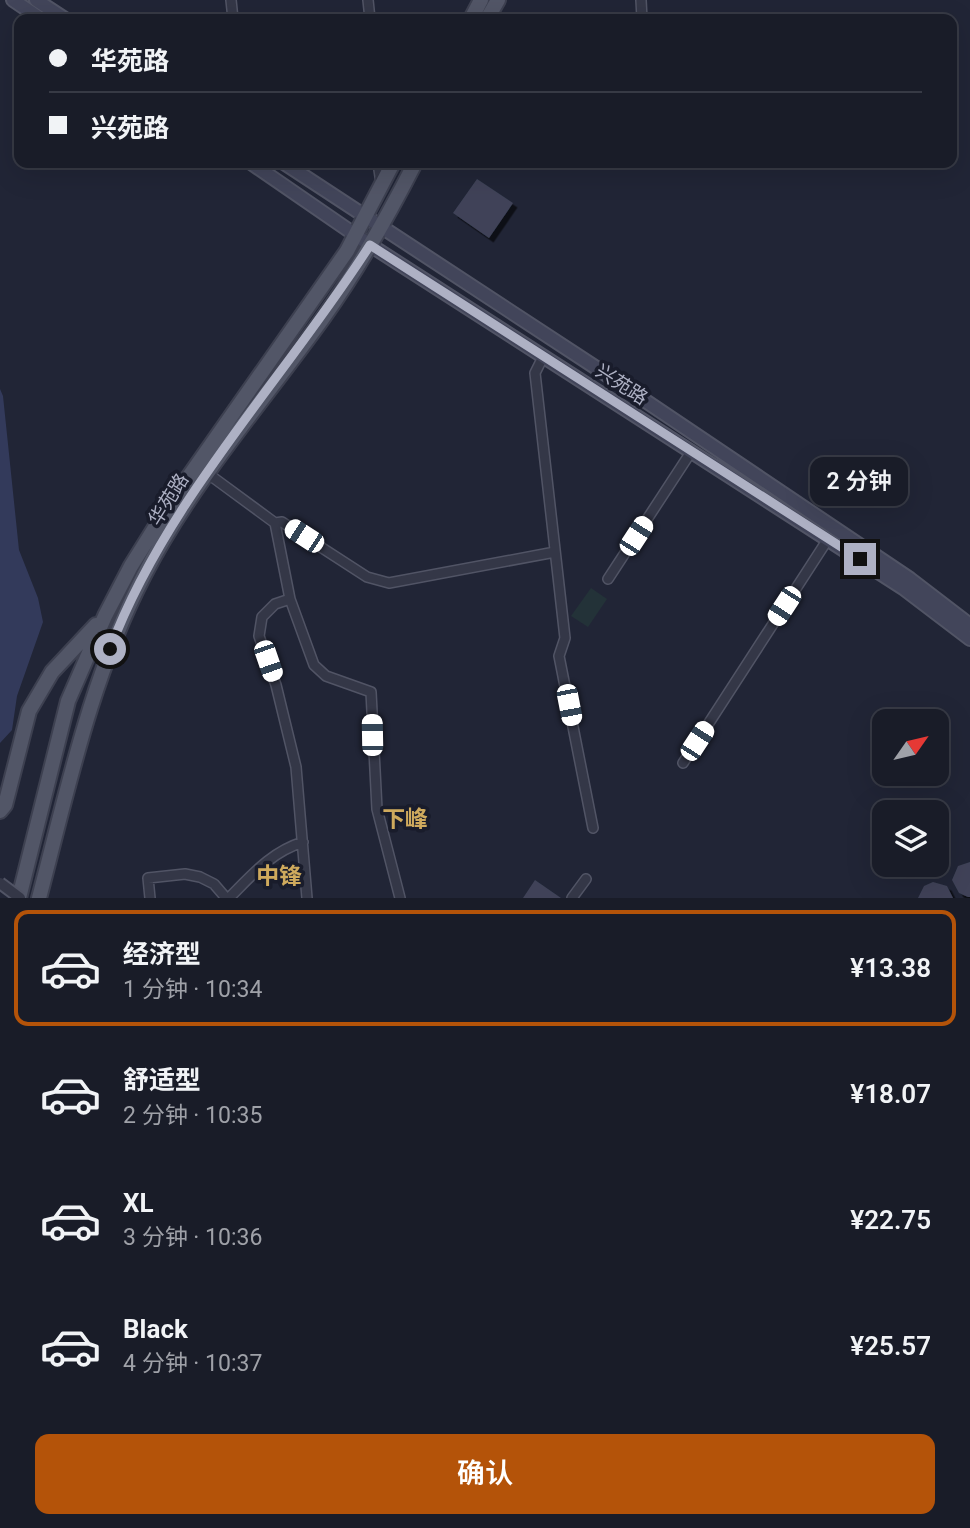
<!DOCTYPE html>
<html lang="zh">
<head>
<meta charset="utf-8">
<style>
  :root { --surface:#191c28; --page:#262934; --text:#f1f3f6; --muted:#9fa1a8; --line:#373a45; --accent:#b45309 }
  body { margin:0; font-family:Roboto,"Noto Sans SC",sans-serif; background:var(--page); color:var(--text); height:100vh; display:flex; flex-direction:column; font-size:26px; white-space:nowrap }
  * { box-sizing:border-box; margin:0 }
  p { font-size:23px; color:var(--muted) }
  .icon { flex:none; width:38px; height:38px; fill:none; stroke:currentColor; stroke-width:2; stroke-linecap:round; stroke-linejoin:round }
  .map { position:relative; height:898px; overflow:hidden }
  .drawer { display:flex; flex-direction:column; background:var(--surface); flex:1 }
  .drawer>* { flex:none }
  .top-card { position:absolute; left:14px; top:14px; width:943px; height:154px; border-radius:14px; box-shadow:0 7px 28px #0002,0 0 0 2px var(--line); display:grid; align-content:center; height:154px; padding:0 35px; background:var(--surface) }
  .needle { width:46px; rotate:56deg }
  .buttons { position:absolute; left:872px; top:709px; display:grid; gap:14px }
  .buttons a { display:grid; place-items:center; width:77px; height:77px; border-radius:14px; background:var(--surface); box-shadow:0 7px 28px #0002,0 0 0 2px var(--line); font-size:35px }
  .end { position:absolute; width:32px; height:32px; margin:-16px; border:9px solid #aeb1c4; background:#111; box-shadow:0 0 0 4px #111 }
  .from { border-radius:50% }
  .bubble { position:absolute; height:49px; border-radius:14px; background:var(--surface); box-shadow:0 7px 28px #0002,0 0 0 2px var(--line); font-size:23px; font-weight:600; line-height:49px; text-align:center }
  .car { position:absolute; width:21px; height:42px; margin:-21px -10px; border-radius:9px; box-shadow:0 0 5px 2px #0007; background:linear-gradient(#fff 24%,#345 0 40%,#fff 0 76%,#345 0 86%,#fff 0) }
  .top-card b { display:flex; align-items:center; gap:24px; height:66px; font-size:26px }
  .top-card b+b { border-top:2px solid var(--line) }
  .top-card i { width:18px; height:18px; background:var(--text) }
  ul { padding:12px 0 0; list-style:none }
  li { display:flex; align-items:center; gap:21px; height:116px; margin:0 14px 10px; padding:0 21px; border:4px solid transparent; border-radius:14px }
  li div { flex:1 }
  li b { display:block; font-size:26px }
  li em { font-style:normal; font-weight:600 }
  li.selected { border-color:var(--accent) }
  li>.icon { width:63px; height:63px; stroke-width:1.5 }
  .cta { display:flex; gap:14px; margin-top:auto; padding:14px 35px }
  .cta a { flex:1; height:80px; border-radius:14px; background:var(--accent); color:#fff; font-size:28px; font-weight:600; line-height:80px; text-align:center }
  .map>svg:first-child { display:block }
  .green { fill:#233238 }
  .water { fill:#333a5b }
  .building { fill:#3f4358; filter:url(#shadow) }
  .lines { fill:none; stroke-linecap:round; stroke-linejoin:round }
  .minor-casing { stroke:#515465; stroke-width:12 }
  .secondary-casing { stroke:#515465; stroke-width:16 }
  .primary-casing { stroke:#3d4050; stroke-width:18 }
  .minor { stroke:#343747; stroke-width:9 }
  .secondary { stroke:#42455a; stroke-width:12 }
  .primary { stroke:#525667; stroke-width:14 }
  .tertiary-bridge-casing { stroke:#515465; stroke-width:14; stroke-linecap:butt }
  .tertiary-bridge { stroke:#343747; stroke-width:10 }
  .route { stroke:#aeb1c4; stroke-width:9 }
  .labels { text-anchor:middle; stroke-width:7; stroke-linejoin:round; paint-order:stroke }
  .street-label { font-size:19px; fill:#aeb1c4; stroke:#191c2b }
  .quarter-label { font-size:23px; font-weight:bold; fill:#cfaa5d; stroke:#191c2b }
</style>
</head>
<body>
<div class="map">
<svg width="970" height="898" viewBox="0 0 970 898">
  <defs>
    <filter id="shadow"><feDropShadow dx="4.5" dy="4.5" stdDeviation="0" flood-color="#0009"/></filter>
  </defs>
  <rect width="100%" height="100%" fill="#212536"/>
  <path class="green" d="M591 588 607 599 588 627 571 616Z"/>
  <path class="water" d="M0 389 3 396 19 550 38 598 43 622 17 696 12 730 0 743Z"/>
  <path class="building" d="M477 179 513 203 489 238 453 213Z
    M970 862V897H968L959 893 952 880 958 866Z
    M535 880 561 898H523Z
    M933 882 947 886 953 898H918L924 886Z"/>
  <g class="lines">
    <defs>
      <path id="minor" d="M231 0 233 19
        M368 0 370 19
        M641 0 642 19
        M378 163 381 183
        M543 357 535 373 565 638 559 656 593 828
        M207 473 275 523 290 599 275 604 262 617 259 636 276 685 296 767 307 898
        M275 523 282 522 367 577 389 583 555 552
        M608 579 691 452
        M290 599 314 665 326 676 371 692 377 809 400 898
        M683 763 828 539
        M150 898 148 878 185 874 200 877 214 884 226 898
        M229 898C252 875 271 852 303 842
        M572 898 586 879"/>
      <path id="secondary" d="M13 0 41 19
        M36 0 65 19
        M251 163 370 245 903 588 970 639
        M284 163 598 369 910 579 970 625"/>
      <path id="primary" d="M471 19 481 0
        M487 19 498 0
        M0 811 5 805 29 711 52 672 96 625
        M19 898 68 701 105 616 131 566 171 502 347 251 393 163
        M39 898C68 788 91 677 144 575 192 482 262 403 323 318 358 269 388 216 415 163"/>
    </defs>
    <use href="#minor" class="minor-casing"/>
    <use href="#secondary" class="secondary-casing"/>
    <use href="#primary" class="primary-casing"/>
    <use href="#minor" class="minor"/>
    <use href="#secondary" class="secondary"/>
    <use href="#primary" class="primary"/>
    <defs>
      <path id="tertiary-bridge" d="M0 883 20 898"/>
    </defs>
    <use href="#tertiary-bridge" class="tertiary-bridge-casing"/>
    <use href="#tertiary-bridge" class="tertiary-bridge"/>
  </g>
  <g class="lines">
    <path class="route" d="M110 649C166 500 285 378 370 245L860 559"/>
  </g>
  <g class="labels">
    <g class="street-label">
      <text transform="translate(622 384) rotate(33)" y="7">兴苑路</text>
      <text transform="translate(168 499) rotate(-58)" y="7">华苑路</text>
    </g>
    <g class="quarter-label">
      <text x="405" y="827">下峰</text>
      <text x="279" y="884">中锋</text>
    </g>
  </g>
</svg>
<div class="buttons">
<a><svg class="needle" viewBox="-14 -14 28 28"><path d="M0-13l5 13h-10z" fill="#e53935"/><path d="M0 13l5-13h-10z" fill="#9fa1a8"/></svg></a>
<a><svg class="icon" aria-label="layers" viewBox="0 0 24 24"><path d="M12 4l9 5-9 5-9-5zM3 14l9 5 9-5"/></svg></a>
</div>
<i class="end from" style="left:110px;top:649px"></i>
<i class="end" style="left:860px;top:559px"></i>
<div class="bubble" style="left:810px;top:457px;width:98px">2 分钟</div>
<i class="car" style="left:304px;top:536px;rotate:303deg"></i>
<i class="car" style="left:636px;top:536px;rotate:33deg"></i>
<i class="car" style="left:784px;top:606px;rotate:213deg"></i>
<i class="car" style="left:268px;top:661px;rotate:161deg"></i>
<i class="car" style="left:569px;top:705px;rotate:169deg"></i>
<i class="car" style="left:372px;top:735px;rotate:359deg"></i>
<i class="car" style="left:697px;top:741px;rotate:33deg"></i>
<div class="top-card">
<b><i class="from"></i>华苑路</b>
<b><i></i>兴苑路</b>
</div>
</div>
<section class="drawer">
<ul>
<li class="selected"><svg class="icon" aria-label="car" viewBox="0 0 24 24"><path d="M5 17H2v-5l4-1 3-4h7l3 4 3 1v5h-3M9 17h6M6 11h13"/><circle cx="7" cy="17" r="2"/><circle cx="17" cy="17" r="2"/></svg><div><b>经济型</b><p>1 分钟 · 10:34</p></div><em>¥13.38</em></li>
<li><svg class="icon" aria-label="car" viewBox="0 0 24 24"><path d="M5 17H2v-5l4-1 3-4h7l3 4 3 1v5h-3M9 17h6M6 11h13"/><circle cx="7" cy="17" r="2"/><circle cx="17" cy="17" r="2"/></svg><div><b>舒适型</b><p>2 分钟 · 10:35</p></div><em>¥18.07</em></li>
<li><svg class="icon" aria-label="car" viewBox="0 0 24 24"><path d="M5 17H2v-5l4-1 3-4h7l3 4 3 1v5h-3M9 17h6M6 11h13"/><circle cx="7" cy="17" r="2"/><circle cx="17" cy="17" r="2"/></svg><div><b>XL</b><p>3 分钟 · 10:36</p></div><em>¥22.75</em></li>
<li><svg class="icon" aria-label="car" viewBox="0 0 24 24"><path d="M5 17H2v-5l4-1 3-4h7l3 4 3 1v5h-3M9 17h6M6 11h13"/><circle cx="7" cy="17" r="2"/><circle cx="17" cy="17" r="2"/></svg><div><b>Black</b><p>4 分钟 · 10:37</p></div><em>¥25.57</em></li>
</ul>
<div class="cta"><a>确认</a></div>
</section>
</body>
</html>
